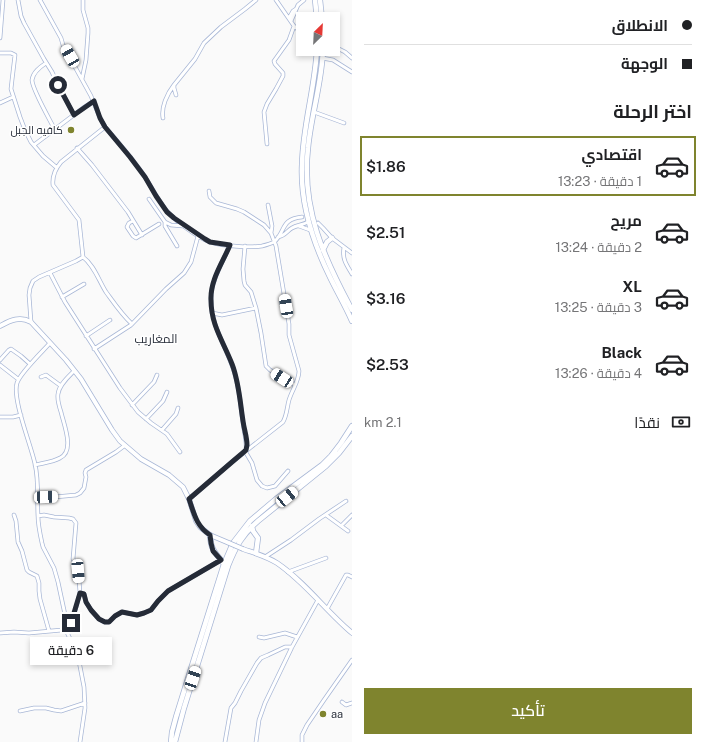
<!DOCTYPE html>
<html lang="ar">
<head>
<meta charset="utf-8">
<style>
  :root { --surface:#fff; --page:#f6f6f6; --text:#202124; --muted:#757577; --line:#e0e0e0; --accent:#7f842e }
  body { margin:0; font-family:"Public Sans",Cairo,sans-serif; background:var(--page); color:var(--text); direction:rtl; height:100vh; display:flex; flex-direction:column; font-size:15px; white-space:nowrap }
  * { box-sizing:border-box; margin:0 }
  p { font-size:13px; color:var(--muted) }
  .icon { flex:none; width:22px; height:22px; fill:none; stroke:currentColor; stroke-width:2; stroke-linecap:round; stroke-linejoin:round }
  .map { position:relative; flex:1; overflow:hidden; direction:ltr }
  .side { display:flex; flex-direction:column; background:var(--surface); width:352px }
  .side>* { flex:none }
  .guide { display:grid; align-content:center; height:88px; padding:0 12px; background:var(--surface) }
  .needle { width:26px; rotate:24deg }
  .buttons { position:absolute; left:296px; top:12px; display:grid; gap:8px }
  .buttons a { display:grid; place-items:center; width:44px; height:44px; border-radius:0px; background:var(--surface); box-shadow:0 2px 6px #0003; font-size:20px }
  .end { position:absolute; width:18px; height:18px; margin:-9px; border:5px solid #252b37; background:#fff; box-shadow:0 0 0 2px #fff }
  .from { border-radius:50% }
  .bubble { position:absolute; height:28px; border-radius:0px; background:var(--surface); box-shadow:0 2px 6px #0003; font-size:13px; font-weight:600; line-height:28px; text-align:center; direction:rtl }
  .car { position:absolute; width:12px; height:24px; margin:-12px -6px; border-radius:5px; box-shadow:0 0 3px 1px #0007; background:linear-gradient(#fff 24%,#345 0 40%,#fff 0 76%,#345 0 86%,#fff 0) }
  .guide b { display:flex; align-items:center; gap:14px; height:38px; font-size:15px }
  .guide b+b { border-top:1px solid var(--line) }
  .guide i { width:10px; height:10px; background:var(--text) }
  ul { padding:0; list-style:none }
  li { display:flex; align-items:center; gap:12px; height:60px; margin:0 8px 6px; padding:0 4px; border:2px solid transparent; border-radius:0px }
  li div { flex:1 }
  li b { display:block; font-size:15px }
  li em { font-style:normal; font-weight:600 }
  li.active { border-color:var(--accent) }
  li>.icon { width:36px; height:36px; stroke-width:1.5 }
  h2 { padding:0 12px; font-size:18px; line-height:48px }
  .pay { display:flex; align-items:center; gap:10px; height:44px; padding:0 12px; font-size:15px }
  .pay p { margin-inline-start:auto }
  .cta { display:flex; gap:8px; margin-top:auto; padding:8px 12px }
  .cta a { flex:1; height:46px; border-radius:0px; background:var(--accent); color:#fff; font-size:16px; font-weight:600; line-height:46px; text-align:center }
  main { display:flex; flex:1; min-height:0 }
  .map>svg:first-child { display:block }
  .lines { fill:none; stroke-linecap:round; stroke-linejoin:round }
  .minor-casing { stroke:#a8b7d6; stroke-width:4.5 }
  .tertiary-casing { stroke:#a8b7d6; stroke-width:5.5 }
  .secondary-casing { stroke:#a8b7d6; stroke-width:6 }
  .minor { stroke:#fff; stroke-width:3 }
  .tertiary { stroke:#fff; stroke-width:4 }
  .secondary { stroke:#fff; stroke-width:4.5 }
  .tertiary-bridge-casing { stroke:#a8b7d6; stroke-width:5.5; stroke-linecap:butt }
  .tertiary-bridge { stroke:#fff; stroke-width:4 }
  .route { stroke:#252b37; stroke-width:5 }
  .poi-dot { fill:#7f842e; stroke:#fff; stroke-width:1.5 }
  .labels { text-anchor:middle; stroke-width:3; stroke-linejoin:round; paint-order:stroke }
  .poi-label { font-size:11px; fill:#252b37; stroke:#fff; text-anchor:end }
  .neighbourhood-label { font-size:12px; fill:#252b37; stroke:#fff }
</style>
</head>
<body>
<main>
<section class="side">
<div class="guide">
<b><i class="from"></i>الانطلاق</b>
<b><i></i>الوجهة</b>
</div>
<h2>اختر الرحلة</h2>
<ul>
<li class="active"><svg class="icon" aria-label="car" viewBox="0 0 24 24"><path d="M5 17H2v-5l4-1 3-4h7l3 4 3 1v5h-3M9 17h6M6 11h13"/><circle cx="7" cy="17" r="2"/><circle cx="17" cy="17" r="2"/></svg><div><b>اقتصادي</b><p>1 دقيقة · 13:23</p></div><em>$1.86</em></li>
<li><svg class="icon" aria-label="car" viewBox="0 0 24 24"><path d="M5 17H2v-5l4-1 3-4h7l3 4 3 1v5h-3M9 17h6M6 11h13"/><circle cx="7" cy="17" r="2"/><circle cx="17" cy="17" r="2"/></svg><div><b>مريح</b><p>2 دقيقة · 13:24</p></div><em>$2.51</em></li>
<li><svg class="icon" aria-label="car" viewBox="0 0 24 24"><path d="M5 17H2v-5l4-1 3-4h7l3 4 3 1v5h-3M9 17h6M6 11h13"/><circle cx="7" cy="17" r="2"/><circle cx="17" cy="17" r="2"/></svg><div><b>XL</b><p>3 دقيقة · 13:25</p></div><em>$3.16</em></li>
<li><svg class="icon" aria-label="car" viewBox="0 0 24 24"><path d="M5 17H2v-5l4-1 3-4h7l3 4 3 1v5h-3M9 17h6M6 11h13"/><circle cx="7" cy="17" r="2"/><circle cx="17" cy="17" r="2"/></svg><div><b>Black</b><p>4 دقيقة · 13:26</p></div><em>$2.53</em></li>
</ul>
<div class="pay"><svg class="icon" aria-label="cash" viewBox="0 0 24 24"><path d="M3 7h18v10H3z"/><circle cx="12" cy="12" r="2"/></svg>نقدًا<p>2.1 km</p></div>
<div class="cta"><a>تأكيد</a></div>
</section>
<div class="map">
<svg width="352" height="742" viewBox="0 0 352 742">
  <rect width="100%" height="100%" fill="#fafafa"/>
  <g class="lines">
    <defs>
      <path id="minor" d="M18 0 21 16 24 23 44 59 52 72 58 85 74 115
        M40 0 61 38 63 45 91 96 100 118 105 127
        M276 0 294 26 303 34
        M289 18 293 11 296 9
        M291 21 298 5 304 0
        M0 38 3 0
        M333 46 345 52 352 58
        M0 53H11L15 55 12 80 11 89 20 117 25 130 31 142 43 156 56 167
        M322 58 333 60 352 72
        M46 63C40 67 33 72 32 80 32 89 50 120 55 130
        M82 79 86 60 88 33V28L83 10V0
        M176 95 174 88V85L195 59 204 43 221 27 245 9 256 0
        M0 103 13 97
        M314 112 344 123
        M163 118C161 107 167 94 174 85
        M267 144 264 112 267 104 276 89 283 76V73L275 64 274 61 289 40 294 26
        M34 145 83 108 94 101
        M77 148 92 165 128 212 142 235
        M149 199 165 222V226L177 246
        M268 205 272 226 271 233
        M133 221 129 223 127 227 133 236 136 238 159 224
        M165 222 171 225 183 226
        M318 223 323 228 332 238 352 253
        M299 226 310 230
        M278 237C285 236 287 231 292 228 297 225 303 225 308 222
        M230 245C223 262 211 280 211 299 211 324 223 341 231 363 239 382 240 403 243 423 244 432 247 441 246 450
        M245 246 243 269 244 281 245 285 251 292 256 308 261 333 266 366 270 370 295 385
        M344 247C342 259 346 264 352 274
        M83 257C94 265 99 281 106 292 114 303 122 315 132 324
        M50 273 65 302 120 388 138 412 151 423 167 434 180 452
        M62 297 84 284
        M212 313 222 315 256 308
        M31 322 29 295 30 288 33 281 39 277 76 261 83 257 79 220 53 185C52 176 56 168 61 162L105 127C119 143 133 159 145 177 152 188 158 200 166 210 174 220 198 238 210 242 224 246 248 248 262 246 266 245 270 244 274 242 286 232 280 219 302 217
        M86 336 110 320
        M50 343C42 352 20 373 17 383 12 399 31 445 35 464 39 481 37 499 38 516 38 525 40 534 42 543L43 547 54 568 58 582 67 624 65 628 78 656 84 687 85 708 80 742
        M94 349 131 325 166 289 184 273 191 262 198 236
        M0 360 9 350 11 349 21 356 30 364
        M0 365 18 379
        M41 377 46 375 61 386
        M132 405 154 382 157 375
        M0 417H13L21 415
        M146 419 163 401 167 392
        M162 430 176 414 178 408
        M245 451 252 463 257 480 262 486 267 488 275 486 288 471
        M35 465C43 463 53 462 60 458 75 451 64 425 61 412 59 406 57 400 58 394 59 385 68 377 74 371
        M38 497H55L76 495 80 493 84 488 86 477 85 473 86 470 116 452 124 446
        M189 499 232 462 283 422C287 415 287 407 289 400 292 390 299 381 299 371L289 335V324L276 246 271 233 264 225 244 212 237 209 216 203 210 197 209 191
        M14 515 16 521 18 542 22 551 27 570 29 572 37 576 39 583V591L40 599 49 631
        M326 515 348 531
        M38 516 44 515 54 517 69 518 73 519 76 523 73 559 78 567 80 593 72 622 70 624 67 625
        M341 526 352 515
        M265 557 291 540 319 519 346 501
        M288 572 326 558
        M80 593 84 594 86 602 91 610 99 619 104 622H109L115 616 122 612 137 615 144 613 151 610 158 601 168 591 221 560
        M327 609 346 575H348L352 577
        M0 633 14 632 29 633 62 630 65 628
        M259 637 264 638 285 633 297 637
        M342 702 346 705 352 703
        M20 711 34 708H46L54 710 61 711 85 703
        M225 742 231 708 235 703 241 691 257 663 261 658 268 655 285 647H292
        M256 742 259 720 265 703 292 647 318 600
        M302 742V735L307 725 324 700 352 660"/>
      <path id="tertiary" d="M0 326C11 320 20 316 31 322L66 360 81 379 112 430 120 441 141 459 169 475 183 487 189 499 196 521 200 527 210 535 229 543
        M243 549C254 553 266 556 277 563 305 582 326 611 352 633"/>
      <path id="secondary" d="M315 0 317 19
        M320 0 322 19
        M317 49C315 88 303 125 302 164 300 203 312 240 329 275 336 290 345 305 352 321
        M323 49C322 83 311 115 308 148 301 209 324 258 352 310
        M323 250 327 242 332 238
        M252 526 253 531 258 538 256 553
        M210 535C211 551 215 552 224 564
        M171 742 172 732 176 717 195 656 224 564 233 543 250 521 276 499 322 465 331 456 341 443 352 426
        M175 742 184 708 228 566C236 546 242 535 258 521L326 466 339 453 352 436"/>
    </defs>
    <use href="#minor" class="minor-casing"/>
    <use href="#tertiary" class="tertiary-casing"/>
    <use href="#secondary" class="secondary-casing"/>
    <use href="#minor" class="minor"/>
    <use href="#tertiary" class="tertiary"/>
    <use href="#secondary" class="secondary"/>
    <defs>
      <path id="tertiary-bridge" d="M229 543 243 549"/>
    </defs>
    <use href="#tertiary-bridge" class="tertiary-bridge-casing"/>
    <use href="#tertiary-bridge" class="tertiary-bridge"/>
  </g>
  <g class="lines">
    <path class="route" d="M58 85 74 115 94 101 100 118 105 127 130 157 145 177 156 196 167 212 174 218 205 239 210 242 230 245C223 262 210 280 211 300 211 325 223 341 232 364 239 382 240 402 243 421 244 429 247 437 247 445L246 450 245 451 232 462 189 499C194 513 196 526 210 535L211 543 213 551 221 560 168 591 158 601 151 610 144 613 137 615 122 612 115 616 109 622H105L99 619 91 610 86 602 84 594 80 593 71 623"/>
  </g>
  <g class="poi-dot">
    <circle cx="71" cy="130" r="4"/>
    <circle cx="323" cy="714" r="4"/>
  </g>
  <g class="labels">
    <g class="poi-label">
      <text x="63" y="134">كافيه الجبل</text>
      <text x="331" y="718" text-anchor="start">aa</text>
    </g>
    <g class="neighbourhood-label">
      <text x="156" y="343">المغاريب</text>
    </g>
  </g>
</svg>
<div class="buttons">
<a><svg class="needle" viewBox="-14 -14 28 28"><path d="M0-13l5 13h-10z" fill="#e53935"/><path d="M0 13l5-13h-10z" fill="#757577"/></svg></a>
</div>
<i class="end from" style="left:58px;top:85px"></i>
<i class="end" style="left:71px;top:623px"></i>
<div class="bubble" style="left:30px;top:637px;width:82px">6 دقيقة</div>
<i class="car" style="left:70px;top:56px;rotate:330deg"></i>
<i class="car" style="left:286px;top:306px;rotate:351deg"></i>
<i class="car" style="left:282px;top:378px;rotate:303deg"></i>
<i class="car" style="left:46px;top:497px;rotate:88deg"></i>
<i class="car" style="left:287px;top:497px;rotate:51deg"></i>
<i class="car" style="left:78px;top:571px;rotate:175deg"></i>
<i class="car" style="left:193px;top:678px;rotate:18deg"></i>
</div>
</main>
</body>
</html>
